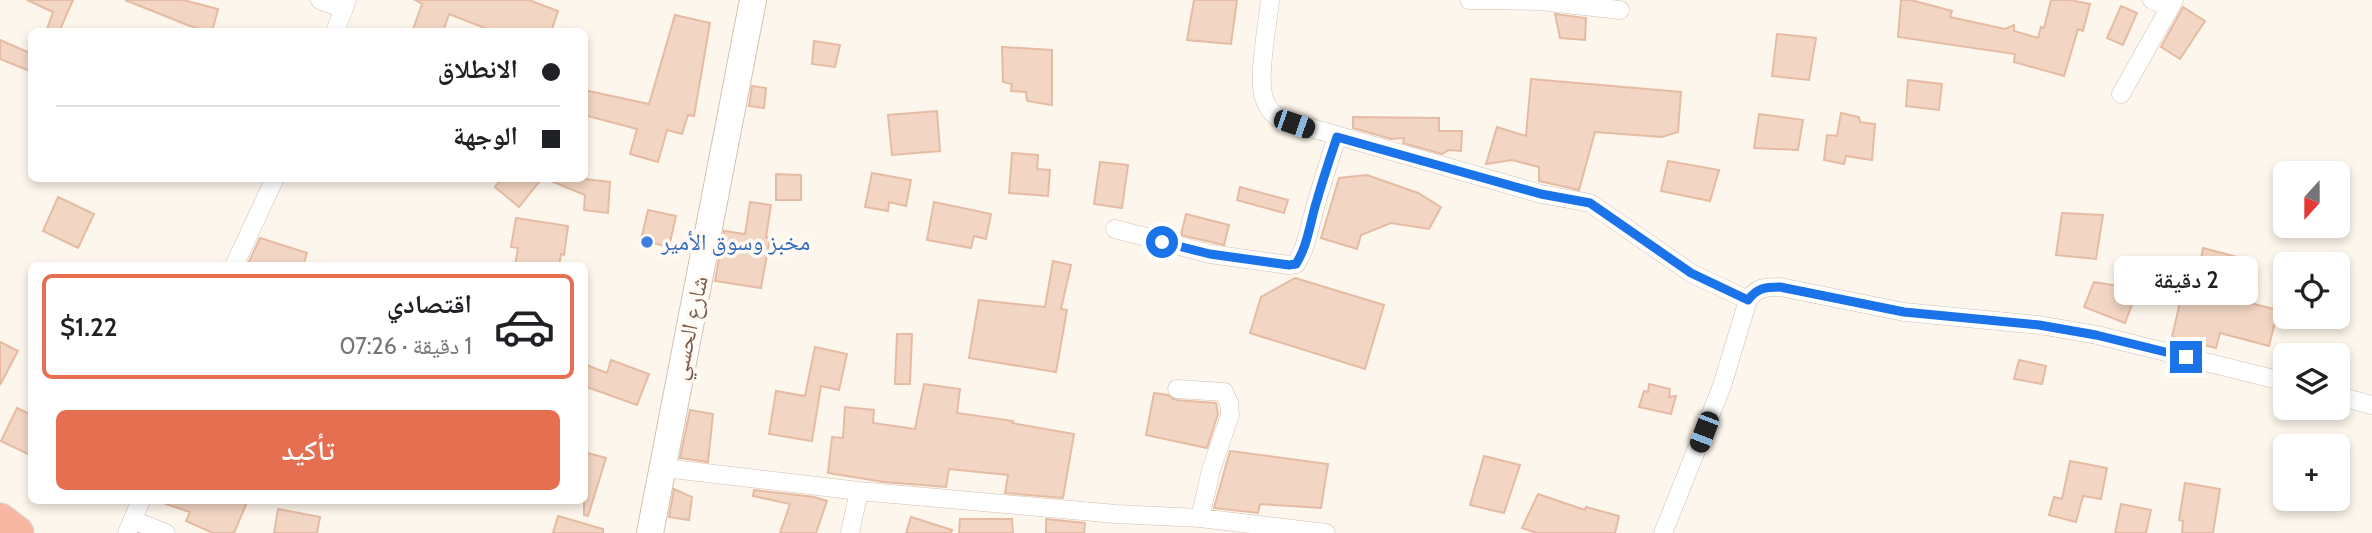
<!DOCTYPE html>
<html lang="ar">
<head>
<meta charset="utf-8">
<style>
  :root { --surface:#fff; --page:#f6f6f6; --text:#202124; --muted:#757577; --line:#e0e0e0; --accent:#e76f51 }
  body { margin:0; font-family:Cabin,"Noto Naskh Arabic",sans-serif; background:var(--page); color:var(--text); direction:rtl; height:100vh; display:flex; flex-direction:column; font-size:26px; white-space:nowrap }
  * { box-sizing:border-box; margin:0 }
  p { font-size:23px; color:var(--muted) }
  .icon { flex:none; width:38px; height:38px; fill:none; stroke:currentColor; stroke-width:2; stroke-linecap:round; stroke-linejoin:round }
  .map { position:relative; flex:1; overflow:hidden; direction:ltr }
  .side { position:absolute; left:28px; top:262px; width:560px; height:242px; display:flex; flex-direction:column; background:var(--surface); border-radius:10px; box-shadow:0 4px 10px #0003; direction:rtl }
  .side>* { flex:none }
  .top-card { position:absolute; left:28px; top:28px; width:560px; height:154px; border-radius:10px; box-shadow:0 4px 10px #0003; direction:rtl; display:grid; align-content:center; height:154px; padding:0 28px; background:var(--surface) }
  .needle { width:46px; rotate:201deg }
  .buttons { position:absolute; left:2273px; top:161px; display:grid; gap:14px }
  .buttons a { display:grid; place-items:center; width:77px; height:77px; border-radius:10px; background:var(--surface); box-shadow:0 4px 10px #0003; font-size:35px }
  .end { position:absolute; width:32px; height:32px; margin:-16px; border:9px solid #1a73e8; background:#fff; box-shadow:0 0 0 4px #fff }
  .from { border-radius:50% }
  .bubble { position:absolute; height:49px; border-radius:10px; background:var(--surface); box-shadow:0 4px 10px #0003; font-size:23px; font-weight:600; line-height:49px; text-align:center; direction:rtl }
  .car { position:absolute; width:21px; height:42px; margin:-21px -10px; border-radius:9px; box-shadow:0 0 5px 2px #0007; background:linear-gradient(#222 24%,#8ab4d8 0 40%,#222 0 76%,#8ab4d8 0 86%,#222 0) }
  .top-card b { display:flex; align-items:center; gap:24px; height:66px; font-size:26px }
  .top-card b+b { border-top:2px solid var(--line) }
  .top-card i { width:18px; height:18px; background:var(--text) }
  ul { padding:12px 0 0; list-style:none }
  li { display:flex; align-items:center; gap:21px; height:105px; margin:0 14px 10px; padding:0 14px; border:4px solid transparent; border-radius:10px }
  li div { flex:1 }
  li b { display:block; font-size:26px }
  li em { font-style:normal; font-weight:600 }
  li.active { border-color:var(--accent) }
  li>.icon { width:63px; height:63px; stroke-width:1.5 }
  .primary-button { display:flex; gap:14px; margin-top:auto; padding:14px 28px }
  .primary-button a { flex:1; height:80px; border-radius:10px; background:var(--accent); color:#fff; font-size:28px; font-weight:600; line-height:80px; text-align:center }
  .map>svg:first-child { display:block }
  .building { fill:#f3d5c3; stroke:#e6bba3; stroke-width:2 }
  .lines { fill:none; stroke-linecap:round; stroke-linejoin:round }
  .street-casing { stroke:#d1beb0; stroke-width:19 }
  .secondary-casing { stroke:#d6c0b0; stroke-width:28 }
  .highway-casing { stroke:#dad1cd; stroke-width:35 }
  .street { stroke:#fff; stroke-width:18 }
  .secondary { stroke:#fff; stroke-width:26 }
  .highway { stroke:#f7b7a3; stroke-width:33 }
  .route { stroke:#1a73e8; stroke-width:9 }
  .shop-dot { fill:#3f7fe0; stroke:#fffaf3; stroke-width:2.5 }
  .labels { text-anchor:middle; stroke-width:7; stroke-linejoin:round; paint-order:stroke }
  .shop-label { font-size:23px; fill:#366cbe; stroke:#fffaf3; text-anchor:start }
  .street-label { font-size:23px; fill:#7a5c4d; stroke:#fffaf3 }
</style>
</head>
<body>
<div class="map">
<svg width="2372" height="533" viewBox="0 0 2372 533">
  <rect width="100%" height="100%" fill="#fdf6ec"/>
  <path class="building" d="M27 0H73L59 32H46L53 12Z
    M125 0H183L218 9 212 32H209L190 26Z
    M415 0H529L558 11 551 32H495L449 14 443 32H412L422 4Z
    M1194 0H1237L1231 44 1187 40Z
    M1901 0H1911L1952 11 1950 17 2005 29 2014 25V31L2038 38 2041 27 2044 28 2051 0H2070L2090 4 2083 31 2078 29 2064 76 2014 62 2015 54 1898 37Z
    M2121 6 2137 13 2123 45 2107 38Z
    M2183 7 2205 21 2180 59 2161 47Z
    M1555 14 1586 18 1585 40 1560 38Z
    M675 15 710 23 694 116 688 115 682 134 667 130 658 162 630 154 637 129 584 115V90L649 104Z
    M1777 34 1816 38 1809 80 1772 76Z
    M0 40 32 54V72L0 59Z
    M814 41 840 45 835 67 812 64Z
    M1002 47 1052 50V105L1027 101 1026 92 1011 91 1012 84 1003 82Z
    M1531 79 1681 92 1678 132 1662 137 1595 132 1579 190 1539 181V167L1512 160 1486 164 1497 127 1526 136Z
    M1908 80 1942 84 1939 110 1906 106Z
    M752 86 766 88 764 108 749 106Z
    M937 111 940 151 892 155 888 115Z
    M1841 113 1859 117 1860 122 1875 124 1872 160 1846 156 1844 164 1824 160 1827 135 1837 136Z
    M1759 114 1803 120 1798 150 1754 148Z
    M1353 117 1439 118V131H1462L1461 151 1449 150 1442 154 1403 143 1404 138 1391 139 1353 128Z
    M1012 153 1038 155 1037 169 1050 170 1048 196 1009 193Z
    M1668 161 1719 170 1710 201 1661 191Z
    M1100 162 1128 165 1122 208 1094 204Z
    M872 173 911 180 906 206 889 202 888 211 865 207Z
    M776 174 801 175V200H776Z
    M1367 175 1418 193 1441 207 1429 229 1391 223 1361 235 1357 249 1321 238 1339 178Z
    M502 178H542L519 207 495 187Z
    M575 178 610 182 608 213 584 210 585 195 546 179Z
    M1240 187 1288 200 1284 213 1237 200Z
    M58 197 94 214 78 248 43 231Z
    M750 202 771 205 766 237 770 238 761 288 715 281 724 231 745 234Z
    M934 202 991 214 986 239 974 236 971 248 927 240Z
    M648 210 676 216 669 247 641 240Z
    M2062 213 2103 215 2096 259 2056 255Z
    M1186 214 1229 225 1224 245 1181 235Z
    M516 218 568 226 564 255 561 254 559 266H515L518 248 511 247Z
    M260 238 307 253 303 266H247Z
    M2203 248 2237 257 2230 298 2278 310 2269 346 2220 333 2216 348 2172 337 2181 298 2193 301Z
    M1053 261 1071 265 1061 309 1067 310 1056 372 969 358 979 300 1045 307Z
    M1295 278 1384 305 1365 369 1250 333 1261 297Z
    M2094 282 2118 286 2134 299 2125 323 2084 307Z
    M897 334H912L910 384H895Z
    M0 342 18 351 0 385Z
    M815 347 847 354 839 390 821 386 812 441 769 434 776 391 805 396Z
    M611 360 649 374 637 405 584 386V364L607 373Z
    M2019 360 2046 366 2042 384 2014 379Z
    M924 384 960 389 957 413 1013 421 1012 423 1074 434 1063 498 1005 493 1008 475 949 469 946 487 884 482 828 473 832 437 843 438 845 407 874 410 873 423 915 429Z
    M1649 384 1670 389 1669 397 1676 396 1671 414 1639 407 1644 391 1648 392Z
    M1154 393 1168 395 1176 400 1216 403 1218 414 1207 448 1146 435Z
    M17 408 32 415V456L1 441Z
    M690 410 713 414 708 462 680 458Z
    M1230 451 1328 464 1321 508 1260 504 1258 513 1214 508Z
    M584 452 606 458 588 516 584 515Z
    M1484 456 1520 465 1504 513 1470 505Z
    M2070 461 2107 468 2101 499 2083 496 2076 522 2049 515 2054 497 2062 499Z
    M2185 483 2220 489 2213 533H2182L2183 521 2179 520Z
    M674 489 692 497 689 520 669 517Z
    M754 490 814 497 827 501 816 533H780L790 504 753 496Z
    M1538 494 1585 510 1586 507 1619 516 1615 533H1537L1522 528Z
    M163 500H248L234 533H213L186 521 190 512 163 503Z
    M2121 504 2151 510 2146 533H2115Z
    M278 509 320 517 317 533H274Z
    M558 516 603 529V533H553Z
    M911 517 952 530 951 533H906Z
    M960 519H1012L1013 533H959Z
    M1046 519 1085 523 1084 533H1046Z"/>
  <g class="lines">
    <defs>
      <path id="street" d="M320 0 344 9
        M1270 0C1268 23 1257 78 1264 98 1267 108 1272 113 1280 119L1541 194 1590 203 1691 273 1748 300
        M1469 0 1540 1 1620 10
        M2152 0 2170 7
        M335 32 347 0
        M2121 94 2174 0
        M1115 229 1210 254 1289 265 1296 264C1308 245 1310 222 1317 201 1323 179 1330 158 1337 137
        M234 266 275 178
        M1177 389 1224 392 1229 403 1230 415 1211 470 1200 518
        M2338 396 2372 405
        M664 468 859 491 1116 514 1200 518 1326 533
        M133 520 166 533
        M127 533 141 500
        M850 533 859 491
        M1663 533 1722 386 1748 300C1757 287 1765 287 1780 287L1904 312 2039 325 2097 335 2286 382"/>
      <path id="secondary" d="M650 533 753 0"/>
      <path id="highway" d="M0 520 17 533"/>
    </defs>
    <use href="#street" class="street-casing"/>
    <use href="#secondary" class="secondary-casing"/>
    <use href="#highway" class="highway-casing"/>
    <use href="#street" class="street"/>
    <use href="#secondary" class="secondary"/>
    <use href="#highway" class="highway"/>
  </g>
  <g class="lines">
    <path class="route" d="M1162 242 1210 254 1289 265 1296 264C1308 245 1310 222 1317 200 1323 179 1330 158 1337 137L1541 194 1590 203 1691 273 1748 300C1757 288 1765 287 1780 287L1904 312 2039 325 2096 335 2186 357"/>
  </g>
  <circle class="shop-dot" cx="647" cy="242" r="7"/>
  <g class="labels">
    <g class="shop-label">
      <text x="661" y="250">مخبز وسوق الأمير</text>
    </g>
    <g class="street-label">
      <text transform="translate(689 328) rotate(-78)" y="8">شارع الحسي</text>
    </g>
  </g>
</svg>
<div class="buttons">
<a><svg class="needle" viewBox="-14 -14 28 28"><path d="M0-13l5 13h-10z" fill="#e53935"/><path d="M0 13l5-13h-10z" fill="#757577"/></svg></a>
<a><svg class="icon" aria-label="locate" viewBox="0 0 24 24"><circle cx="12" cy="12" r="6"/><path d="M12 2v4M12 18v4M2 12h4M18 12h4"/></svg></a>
<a><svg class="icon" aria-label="layers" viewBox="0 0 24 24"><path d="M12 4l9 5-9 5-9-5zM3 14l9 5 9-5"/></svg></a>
<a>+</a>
</div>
<i class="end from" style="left:1162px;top:242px"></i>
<i class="end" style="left:2186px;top:357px"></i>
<div class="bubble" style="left:2114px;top:256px;width:144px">2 دقيقة</div>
<i class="car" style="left:1294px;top:124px;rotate:109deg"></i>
<i class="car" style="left:1704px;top:432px;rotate:201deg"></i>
<div class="top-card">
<b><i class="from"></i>الانطلاق</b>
<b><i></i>الوجهة</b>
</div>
<section class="side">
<ul>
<li class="active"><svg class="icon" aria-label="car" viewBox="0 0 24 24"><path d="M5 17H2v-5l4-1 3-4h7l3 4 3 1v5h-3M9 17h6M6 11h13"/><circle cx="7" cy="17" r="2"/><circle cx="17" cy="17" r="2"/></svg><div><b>اقتصادي</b><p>1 دقيقة · 07:26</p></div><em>$1.22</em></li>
</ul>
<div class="primary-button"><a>تأكيد</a></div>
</section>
</div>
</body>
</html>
